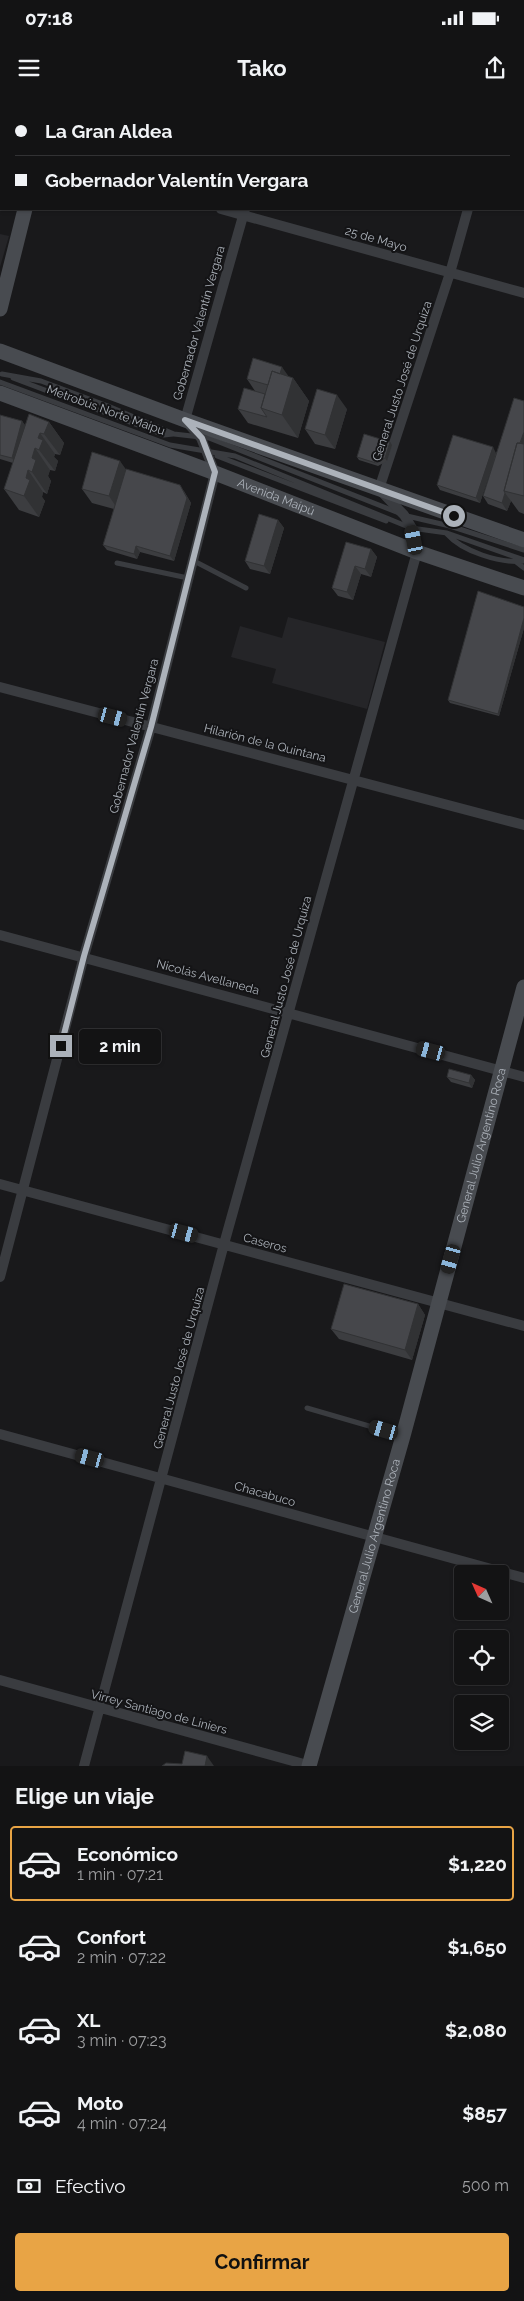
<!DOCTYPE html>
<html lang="es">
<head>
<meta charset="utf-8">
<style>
  :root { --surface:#131314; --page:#1c1c1d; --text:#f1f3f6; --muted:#9d9ea0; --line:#323234; --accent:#e8a445 }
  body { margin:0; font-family:Raleway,sans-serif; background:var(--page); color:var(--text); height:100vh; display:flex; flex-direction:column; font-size:19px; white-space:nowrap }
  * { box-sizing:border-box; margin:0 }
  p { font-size:16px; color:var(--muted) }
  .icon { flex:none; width:28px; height:28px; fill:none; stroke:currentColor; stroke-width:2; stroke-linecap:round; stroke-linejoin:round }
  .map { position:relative; height:1666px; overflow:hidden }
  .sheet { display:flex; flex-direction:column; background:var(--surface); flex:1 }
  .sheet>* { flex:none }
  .guide { position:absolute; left:0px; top:0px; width:525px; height:110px; box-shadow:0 1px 4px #0004,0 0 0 1px var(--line); display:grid; align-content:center; height:110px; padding:0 15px; background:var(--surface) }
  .needle { width:32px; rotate:315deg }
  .tools { position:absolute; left:454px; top:1465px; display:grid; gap:10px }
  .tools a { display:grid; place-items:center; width:55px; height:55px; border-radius:5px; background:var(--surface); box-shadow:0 1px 4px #0004,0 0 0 1px var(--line); font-size:25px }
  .end { position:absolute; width:22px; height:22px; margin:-11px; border:6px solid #acb2ba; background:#111; box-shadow:0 0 0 2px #111 }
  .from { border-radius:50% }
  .bubble { position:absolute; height:35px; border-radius:5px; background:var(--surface); box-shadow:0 1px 4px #0004,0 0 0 1px var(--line); font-size:16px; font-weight:700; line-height:35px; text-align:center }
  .car { position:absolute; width:15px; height:30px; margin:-15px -8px; border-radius:6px; box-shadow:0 0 4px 1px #0007; background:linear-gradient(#222 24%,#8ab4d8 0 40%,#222 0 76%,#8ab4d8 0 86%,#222 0) }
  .guide b { display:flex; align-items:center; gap:18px; height:48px; font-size:19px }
  .guide b+b { border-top:1px solid var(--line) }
  .guide i { width:12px; height:12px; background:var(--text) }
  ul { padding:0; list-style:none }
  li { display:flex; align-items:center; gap:15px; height:75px; margin:0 10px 8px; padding:0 5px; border:2px solid transparent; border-radius:5px }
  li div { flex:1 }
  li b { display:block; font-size:19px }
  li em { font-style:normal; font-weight:700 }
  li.active { border-color:var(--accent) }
  li>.icon { width:45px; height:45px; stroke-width:1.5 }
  h2 { padding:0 15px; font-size:22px; line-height:60px }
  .pay { display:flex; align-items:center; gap:12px; height:55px; padding:0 15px; font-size:19px }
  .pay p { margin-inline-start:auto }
  .primary-button { display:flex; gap:10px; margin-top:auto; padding:10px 15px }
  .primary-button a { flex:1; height:58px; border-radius:5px; background:var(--accent); color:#111; font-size:20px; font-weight:700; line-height:58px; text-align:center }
  .status { display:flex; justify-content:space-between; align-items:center; height:35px; padding:0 25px; background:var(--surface); direction:ltr }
  .status svg { height:14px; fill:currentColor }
  header { display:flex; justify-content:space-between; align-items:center; height:65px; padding:0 15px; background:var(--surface); font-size:22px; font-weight:700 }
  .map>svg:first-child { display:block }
  .built { fill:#252528 }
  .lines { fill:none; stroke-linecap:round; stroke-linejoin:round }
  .lane { stroke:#3a3c40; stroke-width:5 }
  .street { stroke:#3a3c40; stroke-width:10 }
  .secondary { stroke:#484b50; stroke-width:15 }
  .wall { fill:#3c3d40 }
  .shaded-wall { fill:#313234 }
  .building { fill:#46474b; stroke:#313234 }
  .route { stroke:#acb2ba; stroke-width:6 }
  .labels { text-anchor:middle; stroke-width:4; stroke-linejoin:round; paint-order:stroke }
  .street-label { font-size:12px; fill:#acb2ba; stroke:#141416 }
</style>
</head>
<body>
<div class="status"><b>07:18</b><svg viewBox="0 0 49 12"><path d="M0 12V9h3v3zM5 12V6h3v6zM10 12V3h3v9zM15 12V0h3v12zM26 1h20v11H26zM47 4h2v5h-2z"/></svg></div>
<header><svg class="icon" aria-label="menu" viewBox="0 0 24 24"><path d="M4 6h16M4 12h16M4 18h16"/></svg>Tako<svg class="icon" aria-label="share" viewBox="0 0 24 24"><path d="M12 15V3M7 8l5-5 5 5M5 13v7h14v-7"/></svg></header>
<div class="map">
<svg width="524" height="1666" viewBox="0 0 524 1666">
  <rect width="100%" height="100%" fill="#19191b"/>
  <path class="built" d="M0 134 9 136 0 167Z
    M288 517 385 542 367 609 272 583 276 569 231 557 240 526 282 538Z"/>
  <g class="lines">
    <path class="lane" d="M2 274 41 281 108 306 174 334 209 338 399 413
      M13 278 164 335 173 334
      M0 282 170 345 235 356 411 428
      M217 356 386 421
      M407 416 450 426 524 450
      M411 428 447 433 524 460
      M447 434C462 451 500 464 524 461
      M194 461 246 488
      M515 461 524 468
      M117 463 188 478
      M307 1308 400 1335"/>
    <path class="street" d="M275 1V0
      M498 1V0
      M0 51H1
      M221 109 524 193
      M0 587 524 725
      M0 835 524 977
      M0 1084 524 1226
      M0 1177 84 856 151 627 215 373 201 338 185 320 245 109
      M0 1334 524 1478
      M0 1580 311 1666
      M84 1666 224 1144 417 452 412 428 404 415 379 389 450 173 468 109"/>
    <g class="secondary">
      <path d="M54 1V0"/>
      <path d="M0 209 25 109"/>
      <path d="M0 251 185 320 524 440"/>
      <path id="s1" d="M0 293 215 373 417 452 524 488"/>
      <path id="s2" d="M309 1666 403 1336 524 887"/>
    </g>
  </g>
  <path class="wall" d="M289 277 293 278 309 301 298 338 248 323 238 309 255 291 247 279Z
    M524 301V414L519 412 511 401 507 411 488 404 483 396 495 357 480 403 440 390 437 385 496 353Z
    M347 309 335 349 315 344 305 329Z
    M0 315 22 321 25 326 49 322 64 343 60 355 55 354 54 357 58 361 55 371 50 370 48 376 51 381 47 394 43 392 42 397 45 401 39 417 19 410 4 389 13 363 0 359Z
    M392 345 387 361 378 366 359 360 357 357Z
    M126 369 184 391 191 403 174 461 140 452 137 459 107 450 103 445 114 409 92 403 82 389Z
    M278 420 284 428 270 474 250 469 245 461Z
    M371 449 377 457 371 477 361 474 353 500 338 496 332 488Z
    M524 507V528L499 616 450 603 448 600Z
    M471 975 475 980 472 988 451 982 447 977Z
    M418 1204 425 1215 412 1260 339 1239 331 1229Z"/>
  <path class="shaded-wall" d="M282 267 292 281 293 278 309 301 298 338 282 315 276 288Z
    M337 295 347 309 335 349 325 335Z
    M22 321 26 326 15 363 12 358Z
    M49 322 64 343 60 355 44 334Z
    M524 332V358L506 391Z
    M40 333 55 354 54 357 58 361 55 371 39 350 38 338Z
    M390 342 392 345 387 361 385 358Z
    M493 347 496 353 480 403 476 398Z
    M35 348 50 370 48 376 51 381 47 394 32 372V358Z
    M120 361 130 375 119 411 109 396Z
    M28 370 43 392 42 397 45 401 39 417 24 396 26 378Z
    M180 385 191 403 174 461 170 456Z
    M505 393 511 401 507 411 502 403Z
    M278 420 284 428 270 474 264 466Z
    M136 446 140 452 137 459 134 454Z
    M371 449 377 457 371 477 365 469Z
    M355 466 361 474 353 500 347 492Z
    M524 518V528L499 616 498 614Z
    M471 975 475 980 472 988 469 983Z
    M418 1204 425 1215 412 1260 405 1250Z
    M207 1656 214 1666H205Z"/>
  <path class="building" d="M253 258 282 267 280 274 272 271 268 285 247 279Z
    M272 271 293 278 282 315 261 308Z
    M244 288 265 294 261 308 267 317 238 309Z
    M317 289 337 295 325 335 305 329Z
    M514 298 524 301V332L520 343H517L504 391 505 393 502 403 483 396Z
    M29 314 49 322 44 334 40 333 38 338 43 340 39 350 35 348 32 358 36 360 32 372 28 370 26 378 30 380 24 396 4 389Z
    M0 315 22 321 12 358 0 355Z
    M364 334 390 342 385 358 376 363 357 357Z
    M453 335 493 347 476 398 437 385Z
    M517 343 524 344V396L504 391Z
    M92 352 120 361 109 396 82 389Z
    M126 369 180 385 187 398 170 456 136 446 134 454 103 445Z
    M259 414 278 420 264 466 245 461Z
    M346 442 371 449 365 469 355 466 347 492 332 488Z
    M478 491 524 507V518L498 614 448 600Z
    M449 969 471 975 469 983 447 977Z
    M344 1184 418 1204 405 1250 331 1229Z
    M185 1651 207 1656 205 1666H162L166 1663 182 1664Z"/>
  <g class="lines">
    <path class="route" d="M61 946 84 856 151 627 215 372 202 338 185 320 454 416"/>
  </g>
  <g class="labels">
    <g class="street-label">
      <text transform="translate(376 139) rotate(16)" y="4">25 de Mayo</text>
      <text transform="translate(199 223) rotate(-74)" y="4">Gobernador Valentín Vergara</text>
      <text transform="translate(402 281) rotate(-72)" y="4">General Justo José de Urquiza</text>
      <text transform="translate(106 310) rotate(20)" y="4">Metrobús Norte Maipu</text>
      <text dy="4" stroke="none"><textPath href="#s1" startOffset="295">Avenida Maipú</textPath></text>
      <text transform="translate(134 636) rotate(-75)" y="4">Gobernador Valentín Vergara</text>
      <text transform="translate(265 643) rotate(14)" y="4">Hilarión de la Quintana</text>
      <text transform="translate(208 877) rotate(15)" y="4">Nicolás Avellaneda</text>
      <text transform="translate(286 877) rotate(-75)" y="4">General Justo José de Urquiza</text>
      <text dy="4" stroke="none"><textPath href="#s2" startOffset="644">General Julio Argentino Roca</textPath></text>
      <text transform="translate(265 1143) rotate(15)" y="4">Caseros</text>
      <text transform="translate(179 1268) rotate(-75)" y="4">General Justo José de Urquiza</text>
      <text transform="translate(265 1394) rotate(16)" y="4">Chacabuco</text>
      <text dy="4" stroke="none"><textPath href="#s2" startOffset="239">General Julio Argentino Roca</textPath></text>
      <text transform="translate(159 1612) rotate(15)" y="4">Virrey Santiago de Liniers</text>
    </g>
  </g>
</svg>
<div class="tools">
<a><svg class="needle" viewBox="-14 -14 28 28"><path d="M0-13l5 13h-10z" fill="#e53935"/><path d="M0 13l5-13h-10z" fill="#9d9ea0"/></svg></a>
<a><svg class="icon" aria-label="locate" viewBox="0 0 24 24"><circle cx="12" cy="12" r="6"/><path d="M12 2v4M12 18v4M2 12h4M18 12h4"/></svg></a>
<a><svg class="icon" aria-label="layers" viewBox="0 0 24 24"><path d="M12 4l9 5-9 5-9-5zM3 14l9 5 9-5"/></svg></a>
</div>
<i class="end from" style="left:454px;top:416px"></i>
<i class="end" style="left:61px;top:946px"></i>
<div class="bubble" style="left:79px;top:929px;width:82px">2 min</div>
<i class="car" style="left:414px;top:440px;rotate:349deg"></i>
<i class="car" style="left:113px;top:617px;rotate:105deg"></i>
<i class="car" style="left:431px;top:951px;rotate:285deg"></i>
<i class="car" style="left:184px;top:1133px;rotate:105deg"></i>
<i class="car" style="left:451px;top:1159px;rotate:196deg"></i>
<i class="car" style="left:384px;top:1330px;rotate:286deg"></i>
<i class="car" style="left:90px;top:1358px;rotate:285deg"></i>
<div class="guide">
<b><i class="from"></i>La Gran Aldea</b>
<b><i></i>Gobernador Valentín Vergara</b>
</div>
</div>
<section class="sheet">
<h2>Elige un viaje</h2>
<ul>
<li class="active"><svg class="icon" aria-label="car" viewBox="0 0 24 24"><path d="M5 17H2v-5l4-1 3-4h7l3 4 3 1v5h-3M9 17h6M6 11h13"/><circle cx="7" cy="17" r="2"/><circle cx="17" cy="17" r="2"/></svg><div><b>Económico</b><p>1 min · 07:21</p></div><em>$1,220</em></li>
<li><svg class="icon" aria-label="car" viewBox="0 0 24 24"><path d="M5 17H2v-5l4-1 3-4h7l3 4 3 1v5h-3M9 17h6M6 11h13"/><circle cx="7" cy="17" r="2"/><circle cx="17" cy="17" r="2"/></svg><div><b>Confort</b><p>2 min · 07:22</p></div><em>$1,650</em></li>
<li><svg class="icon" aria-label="car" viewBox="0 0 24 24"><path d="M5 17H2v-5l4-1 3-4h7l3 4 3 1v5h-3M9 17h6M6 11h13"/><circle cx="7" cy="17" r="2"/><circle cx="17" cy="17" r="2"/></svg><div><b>XL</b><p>3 min · 07:23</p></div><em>$2,080</em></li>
<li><svg class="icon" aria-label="car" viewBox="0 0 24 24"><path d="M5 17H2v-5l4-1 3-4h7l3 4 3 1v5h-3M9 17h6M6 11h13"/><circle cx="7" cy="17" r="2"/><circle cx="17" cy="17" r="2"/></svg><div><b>Moto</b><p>4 min · 07:24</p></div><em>$857</em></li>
</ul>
<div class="pay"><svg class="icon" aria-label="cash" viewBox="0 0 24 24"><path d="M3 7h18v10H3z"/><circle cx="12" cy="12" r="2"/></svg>Efectivo<p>500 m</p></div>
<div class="primary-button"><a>Confirmar</a></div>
</section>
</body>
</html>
